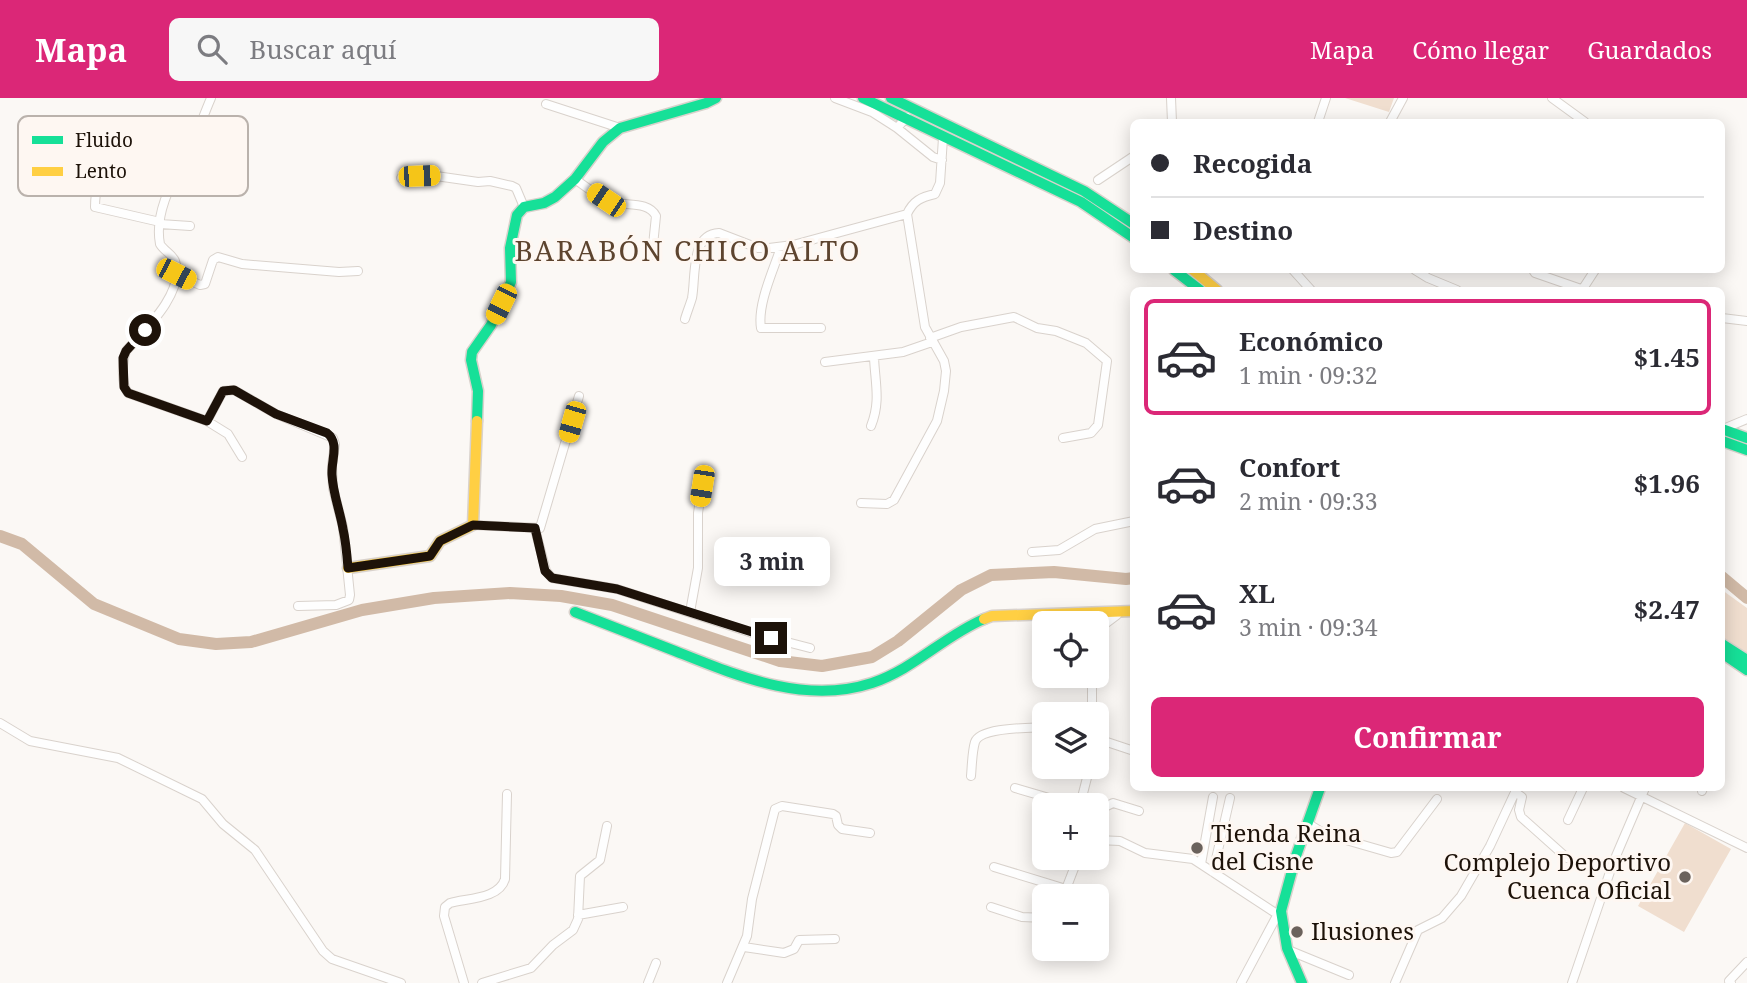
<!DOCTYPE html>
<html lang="es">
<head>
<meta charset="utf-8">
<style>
  :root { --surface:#fff; --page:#f7f7f7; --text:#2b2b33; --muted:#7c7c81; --line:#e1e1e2; --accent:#db2777 }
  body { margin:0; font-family:"Noto Serif",serif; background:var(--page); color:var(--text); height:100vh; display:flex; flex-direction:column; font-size:26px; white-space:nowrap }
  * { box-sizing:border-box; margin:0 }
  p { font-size:23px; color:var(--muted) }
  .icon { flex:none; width:38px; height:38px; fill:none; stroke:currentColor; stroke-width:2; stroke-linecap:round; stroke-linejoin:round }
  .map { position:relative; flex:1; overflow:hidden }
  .sheet { position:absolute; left:1130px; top:189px; width:595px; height:504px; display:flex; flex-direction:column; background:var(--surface); border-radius:10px; box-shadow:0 4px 18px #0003 }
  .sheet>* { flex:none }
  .hud { position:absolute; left:1130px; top:21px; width:595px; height:154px; border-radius:10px; box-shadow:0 4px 18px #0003; display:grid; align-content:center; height:154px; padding:0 21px; background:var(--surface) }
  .buttons { position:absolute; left:1032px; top:513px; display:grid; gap:14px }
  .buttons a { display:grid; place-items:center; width:77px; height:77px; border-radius:10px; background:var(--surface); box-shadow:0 4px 18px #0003; font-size:35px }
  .end { position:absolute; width:32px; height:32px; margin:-16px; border:9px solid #1d1209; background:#fff; box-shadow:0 0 0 4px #fff }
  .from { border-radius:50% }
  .bubble { position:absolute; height:49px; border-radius:10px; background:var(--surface); box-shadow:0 4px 18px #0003; font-size:23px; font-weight:700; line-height:49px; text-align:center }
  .car { position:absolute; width:21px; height:42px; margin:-21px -10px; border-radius:9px; box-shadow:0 0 5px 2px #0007; background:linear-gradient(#f5c518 24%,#345 0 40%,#f5c518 0 76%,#345 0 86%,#f5c518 0) }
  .hud b { display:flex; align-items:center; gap:24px; height:66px; font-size:26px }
  .hud b+b { border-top:2px solid var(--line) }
  .hud i { width:18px; height:18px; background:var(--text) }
  ul { padding:12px 0 0; list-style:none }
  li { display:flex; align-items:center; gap:21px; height:116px; margin:0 14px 10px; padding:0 7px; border:4px solid transparent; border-radius:10px }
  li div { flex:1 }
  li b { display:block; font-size:26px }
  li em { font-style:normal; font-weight:700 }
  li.selected { border-color:var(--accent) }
  li>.icon { width:63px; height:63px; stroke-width:1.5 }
  .button { display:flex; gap:14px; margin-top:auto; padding:14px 21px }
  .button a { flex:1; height:80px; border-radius:10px; background:var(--accent); color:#fff; font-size:28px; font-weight:700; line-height:80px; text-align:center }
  header { display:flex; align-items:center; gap:42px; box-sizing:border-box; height:98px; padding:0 35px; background:var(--accent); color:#fff }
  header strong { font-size:33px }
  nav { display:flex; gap:38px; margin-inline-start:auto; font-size:24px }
  .search { width:490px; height:63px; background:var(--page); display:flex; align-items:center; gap:18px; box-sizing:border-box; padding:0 24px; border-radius:10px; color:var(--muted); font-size:26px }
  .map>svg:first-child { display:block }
  .green { fill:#f0decf }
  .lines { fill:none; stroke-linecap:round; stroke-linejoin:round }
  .river { stroke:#d1baa7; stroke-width:12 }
  .street-casing { stroke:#d9d2cc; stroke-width:10 }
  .fast-casing { stroke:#d9d2cc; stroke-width:13 }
  .slow-casing { stroke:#d9d2cc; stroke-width:13 }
  .street { stroke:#fefefe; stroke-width:8 }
  .fast { stroke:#16e098; stroke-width:10 }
  .slow { stroke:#ffcf43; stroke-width:10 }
  .route { stroke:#1d1209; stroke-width:9 }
  .poi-dot { fill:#6b625c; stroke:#fef7f2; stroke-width:2.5 }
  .labels { text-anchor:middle; stroke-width:6; stroke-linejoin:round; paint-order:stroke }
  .poi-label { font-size:24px; fill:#1d1209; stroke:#fef7f2; text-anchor:start }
  .quarter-label { font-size:28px; letter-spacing:2px; fill:#5d442f; stroke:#fef7f2 }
  .key { fill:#fef7f2; stroke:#bab2ac; stroke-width:2 }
  .key-label { font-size:19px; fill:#1d1209 }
</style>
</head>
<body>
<header>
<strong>Mapa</strong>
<div class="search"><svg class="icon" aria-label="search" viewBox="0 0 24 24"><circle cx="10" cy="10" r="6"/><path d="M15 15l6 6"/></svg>Buscar aquí</div>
<nav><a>Mapa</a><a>Cómo llegar</a><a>Guardados</a></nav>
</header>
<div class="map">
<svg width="1747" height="885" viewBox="0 0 1747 885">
  <rect width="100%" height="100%" fill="#fbf8f5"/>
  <path class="green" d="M1345 0H1394L1389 14Z
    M1722 492 1747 510V555L1722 539Z
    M1685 725 1731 751 1684 834 1638 808Z"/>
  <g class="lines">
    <path class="river" d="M0 438 22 446 94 506 179 541 216 546 251 544 362 512 434 500 510 495 561 498 612 507 780 563 822 568 872 559 898 543 961 492 991 477 1054 474 1126 481 1134 480
      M1722 479 1747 500"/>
    <defs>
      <path id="street" d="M211 0C205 14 200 28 194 42 179 73 153 110 160 146 164 153 172 156 175 163 186 194 144 233 126 253 122 264 121 286 128 295L207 323 228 336 242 359
        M835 0 872 14 897 30 907 19
        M1171 0 1172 24
        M1552 0 1585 24
        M546 6 620 30
        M1318 24 1326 0
        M1390 24 1403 0
        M897 30 933 59 942 62
        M401 80 436 78 478 84 490 83 512 88 516 90 524 109
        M575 81C586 89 597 98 609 103 623 109 648 102 656 118L652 157
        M1098 82 1134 58
        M160 124 95 109C95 89 102 67 110 48L116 46 136 56 183 63
        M160 126 190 128
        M781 149C774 171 757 206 761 230H821
        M1293 172 1311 192
        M1415 172 1428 180 1457 192
        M1533 172 1535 175 1584 192
        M176 176 200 187 205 186 213 162 218 159 242 166 339 174 358 173
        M1582 192 1595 172
        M1722 220 1747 223
        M685 221C687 214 690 207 692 200 696 180 690 136 719 135L758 150H769L793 147 907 116
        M930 240 961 229 1014 219 1037 230 1056 233 1086 245 1107 263 1098 327 1091 335 1063 340
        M825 264 903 254 932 244
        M207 323 223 293 234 292 276 316 333 340 335 346 332 368 333 390 343 429 350 497 349 502 336 507 298 508
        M871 328C881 303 875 285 874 259
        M1723 331 1747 321
        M861 405 887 406 894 402 937 323 944 293 946 273 944 263 925 229 907 116C913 103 921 99 935 96L940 85 943 40
        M473 427 540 430 579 298
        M535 431 546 473 552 480 617 491 752 535 810 550
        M1032 454 1059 452 1095 431 1134 423
        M690 514 698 470V415L702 388
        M1097 532 1117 517
        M1092 578V616
        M0 625 30 643 118 660 202 701 223 726 255 752 323 853 332 861 401 885
        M1098 641 1134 653
        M971 678C972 667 972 654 975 644 980 629 1030 630 1045 629
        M1015 690 1073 707
        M1624 690 1747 750
        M1702 693 1703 690
        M1515 694 1522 699 1519 712 1521 719 1567 760
        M1080 707 1090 668
        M1097 713 1113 705 1139 713
        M1097 718 1103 740
        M1568 722 1583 690
        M1307 725 1325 736 1391 755 1397 754 1437 701
        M1097 742 1120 743 1145 755 1193 761 1277 816
        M1201 766 1213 699
        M994 769 1066 791 1078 760
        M1213 774 1230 700
        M991 809 1022 819 1045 820
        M578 817 623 809
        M744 849 784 855 794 851 799 842 835 841
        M1288 852 1349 877
        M464 885 444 818 445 809 450 805C468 800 499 801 505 781L507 696
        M482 885 531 870 553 847 573 832 578 821 580 778 600 762 607 728
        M648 885 656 865
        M727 885 747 838 752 801 775 711 782 708 833 716 836 718 838 727 842 731 870 735
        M1241 885 1280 812
        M1395 885 1418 832 1442 820 1461 798 1490 748 1517 690
        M1572 885 1613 765 1645 690
        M1731 885 1729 883 1747 864"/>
      <path id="fast" d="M863 0 1081 104 1134 140
        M891 0 1084 93 1134 126
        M1174 172 1200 192
        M477 323 478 293 471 262 472 254 491 227 511 184 510 150 517 117 524 109 544 105 555 99 575 81 603 44 620 30 706 5 716 0
        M1722 331 1747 340
        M1722 343 1747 352
        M575 514C608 527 642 540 675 553 738 578 805 607 872 585 914 571 944 538 984 521
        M1722 546 1747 562
        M1722 555 1747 572
        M1302 885 1287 850 1281 813 1296 758 1320 690"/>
      <path id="slow" d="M1193 172 1217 192
        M348 470 430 458 440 443 473 427 477 323
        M984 521 992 518 1134 513"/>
    </defs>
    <use href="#street" class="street-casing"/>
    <use href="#fast" class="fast-casing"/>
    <use href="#slow" class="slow-casing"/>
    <use href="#street" class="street"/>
    <use href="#fast" class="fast"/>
    <use href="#slow" class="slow"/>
  </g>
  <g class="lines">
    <path class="route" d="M145 232 126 253 123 260 124 289 128 295 207 323 223 293 234 292 276 316 327 335C340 345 331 362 332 377 333 396 340 413 343 431 346 444 347 457 348 470L430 458 440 443 473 427 535 430 545 473 552 480 617 491 771 540"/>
  </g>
  <g class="poi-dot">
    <circle cx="1197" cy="750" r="7"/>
    <circle cx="1685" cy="779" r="7"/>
    <circle cx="1297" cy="834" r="7"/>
  </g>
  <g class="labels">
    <g class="poi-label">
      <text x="1211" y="744">Tienda Reina<tspan x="1211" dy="28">del Cisne</tspan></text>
      <text x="1671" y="773" text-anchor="end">Complejo Deportivo<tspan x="1671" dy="28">Cuenca Oficial</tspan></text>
      <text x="1311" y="842">Ilusiones</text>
    </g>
    <g class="quarter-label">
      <text x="688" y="163">BARABÓN CHICO ALTO</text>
    </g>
  </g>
  <rect x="18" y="18" width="230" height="80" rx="10" class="key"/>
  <rect x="32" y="38" width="31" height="8" fill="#16e098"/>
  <rect x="32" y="69" width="31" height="9" fill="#ffcf43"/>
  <g class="key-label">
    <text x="75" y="49">Fluido</text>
    <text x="75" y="80">Lento</text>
  </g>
</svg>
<div class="buttons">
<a><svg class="icon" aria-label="locate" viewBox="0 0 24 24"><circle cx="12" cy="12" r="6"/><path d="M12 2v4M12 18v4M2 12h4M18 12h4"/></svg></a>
<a><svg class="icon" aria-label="layers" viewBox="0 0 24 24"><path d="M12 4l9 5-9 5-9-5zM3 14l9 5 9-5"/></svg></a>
<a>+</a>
<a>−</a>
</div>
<i class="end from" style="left:145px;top:232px"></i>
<i class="end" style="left:771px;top:540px"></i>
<div class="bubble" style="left:714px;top:439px;width:116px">3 min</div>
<i class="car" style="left:419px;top:78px;rotate:88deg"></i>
<i class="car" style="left:606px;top:102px;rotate:304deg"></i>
<i class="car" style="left:176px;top:176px;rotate:117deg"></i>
<i class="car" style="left:501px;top:206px;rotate:206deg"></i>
<i class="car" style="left:572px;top:324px;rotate:196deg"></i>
<i class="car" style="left:702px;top:388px;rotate:189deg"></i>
<div class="hud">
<b><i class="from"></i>Recogida</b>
<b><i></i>Destino</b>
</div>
<section class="sheet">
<ul>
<li class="selected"><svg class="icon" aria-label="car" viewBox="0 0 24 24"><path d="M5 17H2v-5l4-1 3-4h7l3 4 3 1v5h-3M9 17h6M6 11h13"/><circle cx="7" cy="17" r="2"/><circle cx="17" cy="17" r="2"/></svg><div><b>Económico</b><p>1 min · 09:32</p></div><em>$1.45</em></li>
<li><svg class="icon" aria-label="car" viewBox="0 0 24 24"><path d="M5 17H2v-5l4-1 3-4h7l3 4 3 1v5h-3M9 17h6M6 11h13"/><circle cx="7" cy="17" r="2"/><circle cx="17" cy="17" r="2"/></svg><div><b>Confort</b><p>2 min · 09:33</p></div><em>$1.96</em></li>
<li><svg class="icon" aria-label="car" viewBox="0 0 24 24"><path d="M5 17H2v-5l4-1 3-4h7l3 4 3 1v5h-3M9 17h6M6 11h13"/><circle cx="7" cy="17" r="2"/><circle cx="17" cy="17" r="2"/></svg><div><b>XL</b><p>3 min · 09:34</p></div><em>$2.47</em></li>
</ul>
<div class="button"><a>Confirmar</a></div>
</section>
</div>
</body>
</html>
